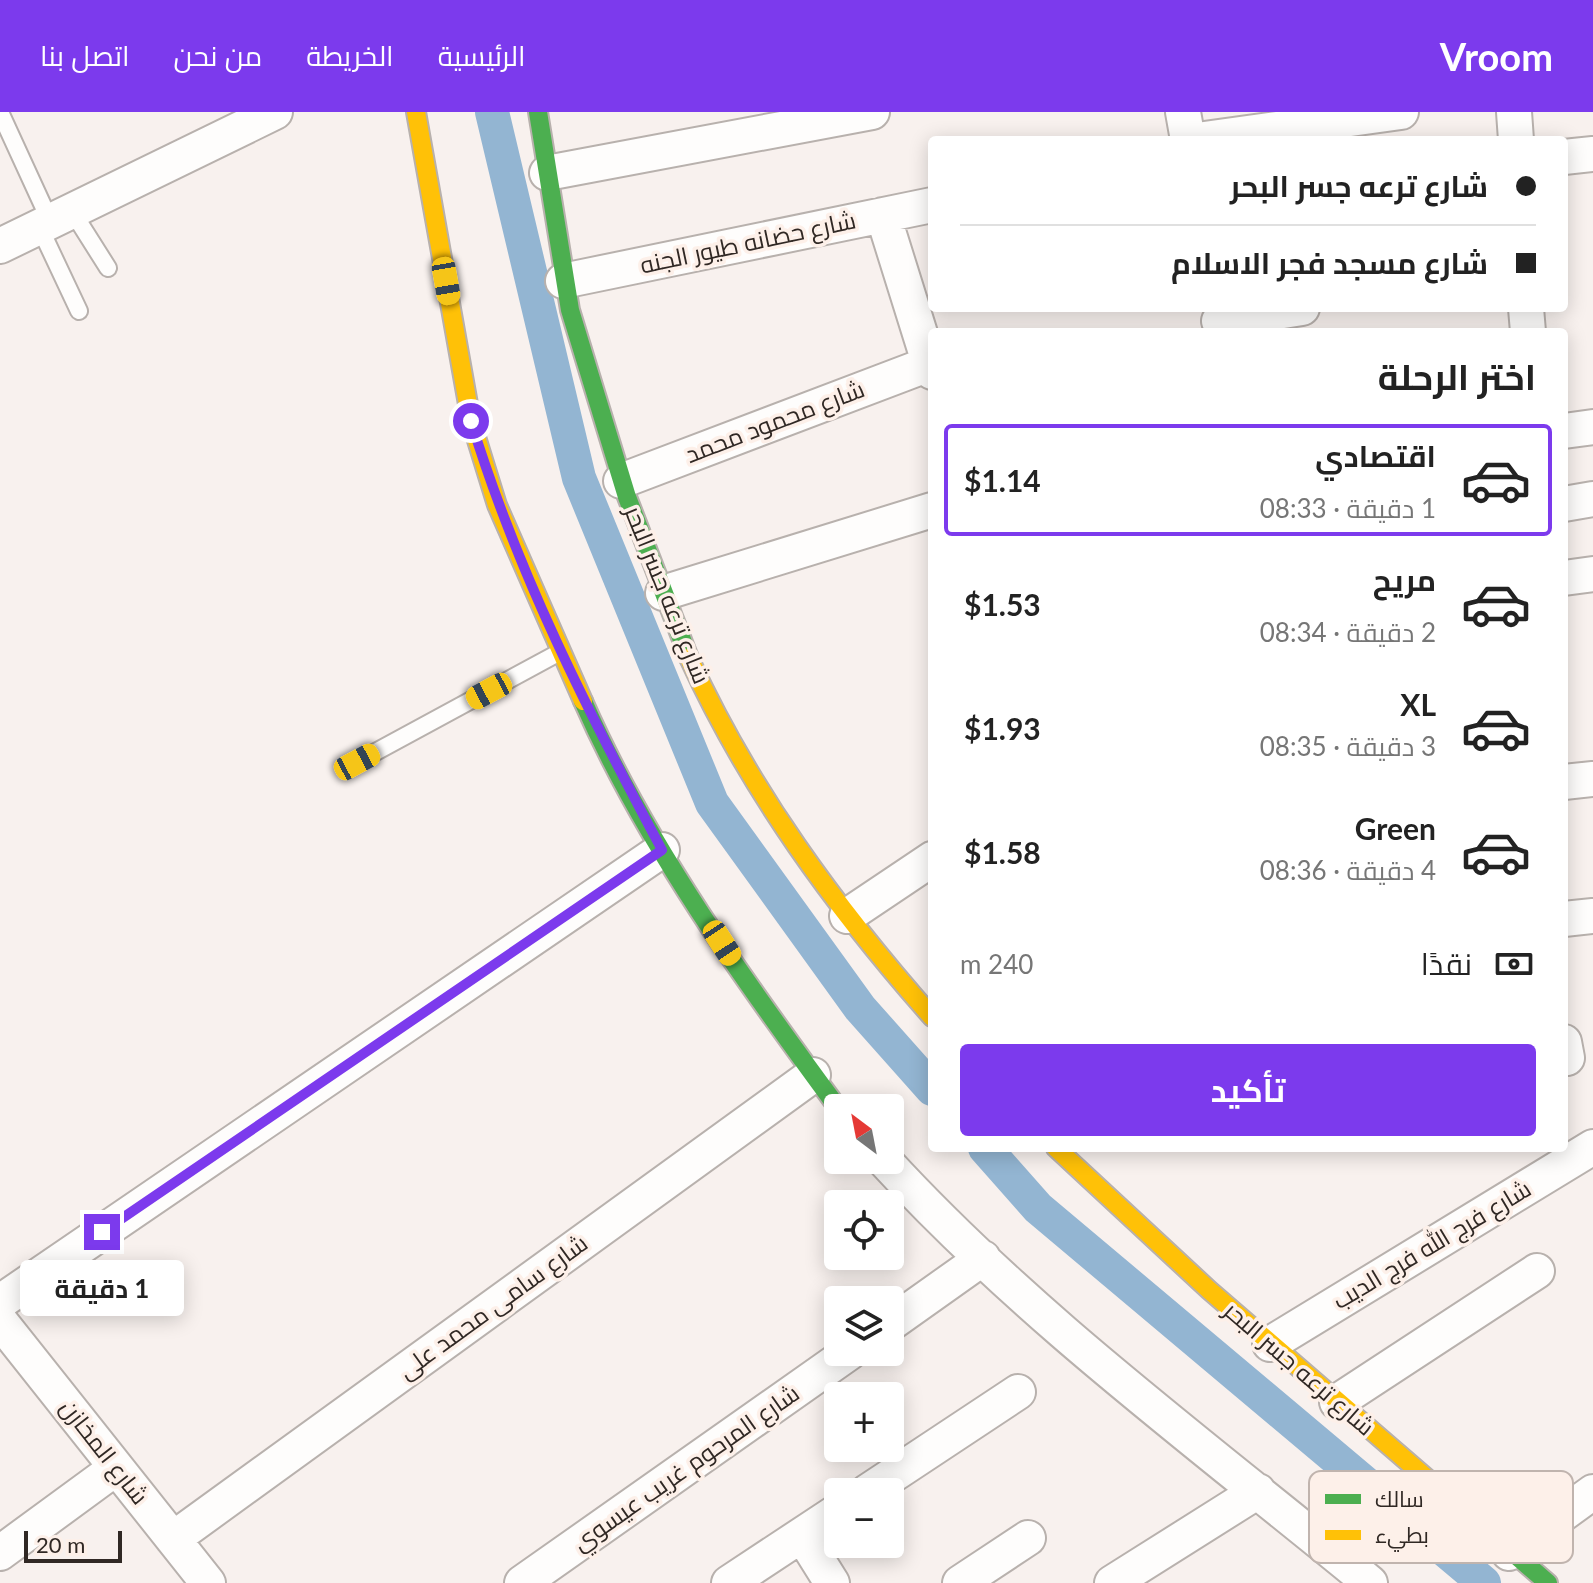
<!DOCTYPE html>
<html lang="ar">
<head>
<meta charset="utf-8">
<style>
  :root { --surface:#fff; --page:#f6f6f6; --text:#222; --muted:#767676; --line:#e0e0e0; --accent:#7c3aed }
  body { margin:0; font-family:Lato,Cairo,sans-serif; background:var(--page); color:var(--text); direction:rtl; height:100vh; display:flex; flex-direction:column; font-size:30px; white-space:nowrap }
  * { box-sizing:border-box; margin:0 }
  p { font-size:26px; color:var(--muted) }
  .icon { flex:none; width:44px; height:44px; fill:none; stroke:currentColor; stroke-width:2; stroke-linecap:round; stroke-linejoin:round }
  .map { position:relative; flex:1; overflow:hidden; direction:ltr }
  .drawer { position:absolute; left:928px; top:216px; width:640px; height:824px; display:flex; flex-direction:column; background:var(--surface); border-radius:8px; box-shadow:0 4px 20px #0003; direction:rtl }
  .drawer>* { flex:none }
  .banner { position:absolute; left:928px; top:24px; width:640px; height:176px; border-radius:8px; box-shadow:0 4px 20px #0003; direction:rtl; display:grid; align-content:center; height:176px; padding:0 32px; background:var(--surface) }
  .needle { width:52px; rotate:328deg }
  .tools { position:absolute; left:824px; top:982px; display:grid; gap:16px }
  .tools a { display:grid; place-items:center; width:80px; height:80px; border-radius:8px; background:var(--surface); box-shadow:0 4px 20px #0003; font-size:40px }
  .scale { position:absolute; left:24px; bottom:20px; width:98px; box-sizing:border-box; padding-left:8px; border:4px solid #302824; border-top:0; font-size:22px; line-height:28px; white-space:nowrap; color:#302824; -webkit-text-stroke:6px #fdf0e9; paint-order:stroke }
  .end { position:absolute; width:36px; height:36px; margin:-18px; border:10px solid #7c3aed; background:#fff; box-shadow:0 0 0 4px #fff }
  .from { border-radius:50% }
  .bubble { position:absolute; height:56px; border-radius:8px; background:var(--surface); box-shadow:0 4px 20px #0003; font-size:26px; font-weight:700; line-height:56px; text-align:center; direction:rtl }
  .car { position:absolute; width:24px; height:48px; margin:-24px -12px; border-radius:10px; box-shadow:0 0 6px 2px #0007; background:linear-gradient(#f5c518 24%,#345 0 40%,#f5c518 0 76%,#345 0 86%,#f5c518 0) }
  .banner b { display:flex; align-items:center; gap:28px; height:76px; font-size:30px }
  .banner b+b { border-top:2px solid var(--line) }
  .banner i { width:20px; height:20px; background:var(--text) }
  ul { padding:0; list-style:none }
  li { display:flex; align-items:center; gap:24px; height:112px; margin:0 16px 12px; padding:0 16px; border:4px solid transparent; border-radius:8px }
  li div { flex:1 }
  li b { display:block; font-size:30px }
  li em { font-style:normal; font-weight:700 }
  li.selected { border-color:var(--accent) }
  li>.icon { width:72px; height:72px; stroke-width:1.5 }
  h2 { padding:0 32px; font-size:36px; line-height:96px }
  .pay { display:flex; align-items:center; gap:20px; height:88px; padding:0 32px; font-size:30px }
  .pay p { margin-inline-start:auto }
  .primary-button { display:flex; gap:16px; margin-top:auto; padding:16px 32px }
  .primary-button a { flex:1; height:92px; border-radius:8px; background:var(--accent); color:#fff; font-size:32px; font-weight:700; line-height:92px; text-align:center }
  header { display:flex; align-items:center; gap:48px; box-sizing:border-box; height:112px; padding:0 40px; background:var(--accent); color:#fff }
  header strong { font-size:38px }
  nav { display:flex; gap:44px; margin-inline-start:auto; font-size:28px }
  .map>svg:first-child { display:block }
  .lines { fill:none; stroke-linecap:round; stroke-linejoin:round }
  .canal { stroke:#93b5d2; stroke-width:34 }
  .lane-casing { stroke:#b8b1ad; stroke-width:20 }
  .street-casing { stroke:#b8b1ad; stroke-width:38 }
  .fast-casing { stroke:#b8b1ad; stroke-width:22 }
  .slow-casing { stroke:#b8b1ad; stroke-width:22 }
  .lane { stroke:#fefdfc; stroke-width:16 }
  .street { stroke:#fefdfc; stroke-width:34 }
  .fast { stroke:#4caf50; stroke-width:18 }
  .slow { stroke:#ffc107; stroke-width:18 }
  .route { stroke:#7c3aed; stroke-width:10 }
  .labels { text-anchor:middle; stroke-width:7; stroke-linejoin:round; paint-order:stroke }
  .street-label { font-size:24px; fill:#302824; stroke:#fdf0e9 }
  .key { fill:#fdf0e9; stroke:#c0b4ae; stroke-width:2 }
  .key-label { font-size:22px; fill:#302824 }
</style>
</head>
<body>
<header>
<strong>Vroom</strong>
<nav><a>الرئيسية</a><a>الخريطة</a><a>من نحن</a><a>اتصل بنا</a></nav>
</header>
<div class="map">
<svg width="1593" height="1471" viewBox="0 0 1593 1471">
  <rect width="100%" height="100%" fill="#f8f1ee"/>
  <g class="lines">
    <path class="canal" d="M492 0 579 366 712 691 860 896 932 977
      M985 1036 1038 1096 1484 1471"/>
    <defs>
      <path id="lane" d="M0 0 50 109
        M72 99 108 156
        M39 114 79 199
        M357 650 560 540"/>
      <path id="street" d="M1183 0 1188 28
        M1514 0 1516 28
        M1197 28 1401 0
        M1564 45 1593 42
        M547 61 872 0
        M883 103 932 260
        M0 134 275 0
        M563 169 932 93
        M1526 196 1528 220
        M1219 209 1302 196
        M1564 319 1593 315
        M621 369 929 252
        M1564 392 1593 387
        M1564 466 1593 462
        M663 481 932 398
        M1564 670 1593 667
        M847 804 932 747
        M1564 807 1593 804
        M1564 930 1567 946
        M884 1048C1029 1206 1205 1335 1370 1471
        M0 1190 662 738
        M0 1209 208 1471
        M890 1212 983 1146
        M1270 1232 1593 1035
        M1337 1290 1537 1159
        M867 1380 1018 1280
        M802 1423 832 1471
        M173 1427 813 963
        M0 1441 116 1356
        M1509 1441 1593 1380
        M522 1471 850 1240
        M729 1471 838 1399
        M960 1471 1028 1426
        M1112 1471 1258 1379"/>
      <path id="fast" d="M538 0 570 198 627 385 689 546
        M583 589C646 733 745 870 838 996
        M1467 1401 1548 1471"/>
      <path id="slow" d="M416 0 471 309 497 393 583 589
        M689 546C750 679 835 795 932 905
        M1056 1036 1209 1178 1467 1401"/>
    </defs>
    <use href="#lane" class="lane-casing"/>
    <use href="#street" class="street-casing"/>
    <use href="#fast" class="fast-casing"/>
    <use href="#slow" class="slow-casing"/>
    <use href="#lane" class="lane"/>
    <use href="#street" class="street"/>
    <use href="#fast" class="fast"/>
    <use href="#slow" class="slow"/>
  </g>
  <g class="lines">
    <path class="route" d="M102 1120 662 738C588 600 517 460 471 309"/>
  </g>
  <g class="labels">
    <g class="street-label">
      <text transform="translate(748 131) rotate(-12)" y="8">شارع حضانه طيور الجنه</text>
      <text transform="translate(775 310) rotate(-21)" y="8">شارع محمود محمد</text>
      <text transform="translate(667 483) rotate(68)" y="8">شارع ترعه جسر البحر</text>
      <text transform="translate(1432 1133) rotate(-31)" y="8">شارع فرج الله فرج الديب</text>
      <text transform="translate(493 1195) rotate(-36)" y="8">شارع سامى محمد على</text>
      <text transform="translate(1299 1257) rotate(41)" y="8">شارع ترعه جسر البحر</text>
      <text transform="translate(104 1340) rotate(52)" y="8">شارع المخازن</text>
      <text transform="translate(686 1356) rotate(-35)" y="8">شارع المرحوم غريب عيسوي</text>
    </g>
  </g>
  <rect x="1309" y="1359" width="264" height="92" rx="12" class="key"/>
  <rect x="1325" y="1382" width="36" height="10" fill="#4caf50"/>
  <rect x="1325" y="1418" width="36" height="10" fill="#ffc107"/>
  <g class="key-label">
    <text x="1375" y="1395">سالك</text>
    <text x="1375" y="1431">بطيء</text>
  </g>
</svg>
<div class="tools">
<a><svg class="needle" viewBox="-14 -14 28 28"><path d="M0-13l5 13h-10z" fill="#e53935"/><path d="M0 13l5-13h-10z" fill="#767676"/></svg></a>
<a><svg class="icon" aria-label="locate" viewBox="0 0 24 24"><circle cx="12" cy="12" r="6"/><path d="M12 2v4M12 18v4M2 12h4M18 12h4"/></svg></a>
<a><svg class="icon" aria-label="layers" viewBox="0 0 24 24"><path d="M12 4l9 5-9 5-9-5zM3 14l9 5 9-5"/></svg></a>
<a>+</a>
<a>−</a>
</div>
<div class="scale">20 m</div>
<i class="end from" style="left:471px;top:309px"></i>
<i class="end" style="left:102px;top:1120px"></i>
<div class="bubble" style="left:20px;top:1148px;width:164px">1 دقيقة</div>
<i class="car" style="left:446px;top:169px;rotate:170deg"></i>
<i class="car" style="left:489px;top:579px;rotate:242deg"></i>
<i class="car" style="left:357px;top:650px;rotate:62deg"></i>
<i class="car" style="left:722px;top:831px;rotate:147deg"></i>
<div class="banner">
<b><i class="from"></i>شارع ترعه جسر البحر</b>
<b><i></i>شارع مسجد فجر الاسلام</b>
</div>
<section class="drawer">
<h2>اختر الرحلة</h2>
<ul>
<li class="selected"><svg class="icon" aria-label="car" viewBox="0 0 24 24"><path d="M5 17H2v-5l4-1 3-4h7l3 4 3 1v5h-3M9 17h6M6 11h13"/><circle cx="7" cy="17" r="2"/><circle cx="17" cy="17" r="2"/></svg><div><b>اقتصادي</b><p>1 دقيقة · 08:33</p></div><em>$1.14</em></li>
<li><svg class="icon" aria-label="car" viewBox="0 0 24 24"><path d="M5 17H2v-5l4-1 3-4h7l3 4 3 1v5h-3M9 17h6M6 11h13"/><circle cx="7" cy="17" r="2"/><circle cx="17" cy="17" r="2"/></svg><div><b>مريح</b><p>2 دقيقة · 08:34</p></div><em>$1.53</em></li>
<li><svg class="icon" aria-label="car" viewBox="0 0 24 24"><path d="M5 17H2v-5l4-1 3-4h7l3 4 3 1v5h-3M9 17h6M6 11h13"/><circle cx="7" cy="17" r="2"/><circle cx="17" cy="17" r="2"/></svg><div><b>XL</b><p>3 دقيقة · 08:35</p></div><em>$1.93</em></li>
<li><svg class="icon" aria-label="car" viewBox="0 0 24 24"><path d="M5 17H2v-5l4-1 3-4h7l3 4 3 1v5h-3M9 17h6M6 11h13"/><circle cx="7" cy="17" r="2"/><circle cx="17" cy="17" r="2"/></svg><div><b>Green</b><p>4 دقيقة · 08:36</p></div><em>$1.58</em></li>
</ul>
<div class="pay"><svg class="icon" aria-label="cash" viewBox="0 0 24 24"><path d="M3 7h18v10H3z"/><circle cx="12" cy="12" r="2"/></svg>نقدًا<p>240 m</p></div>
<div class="primary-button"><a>تأكيد</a></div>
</section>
</div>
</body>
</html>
